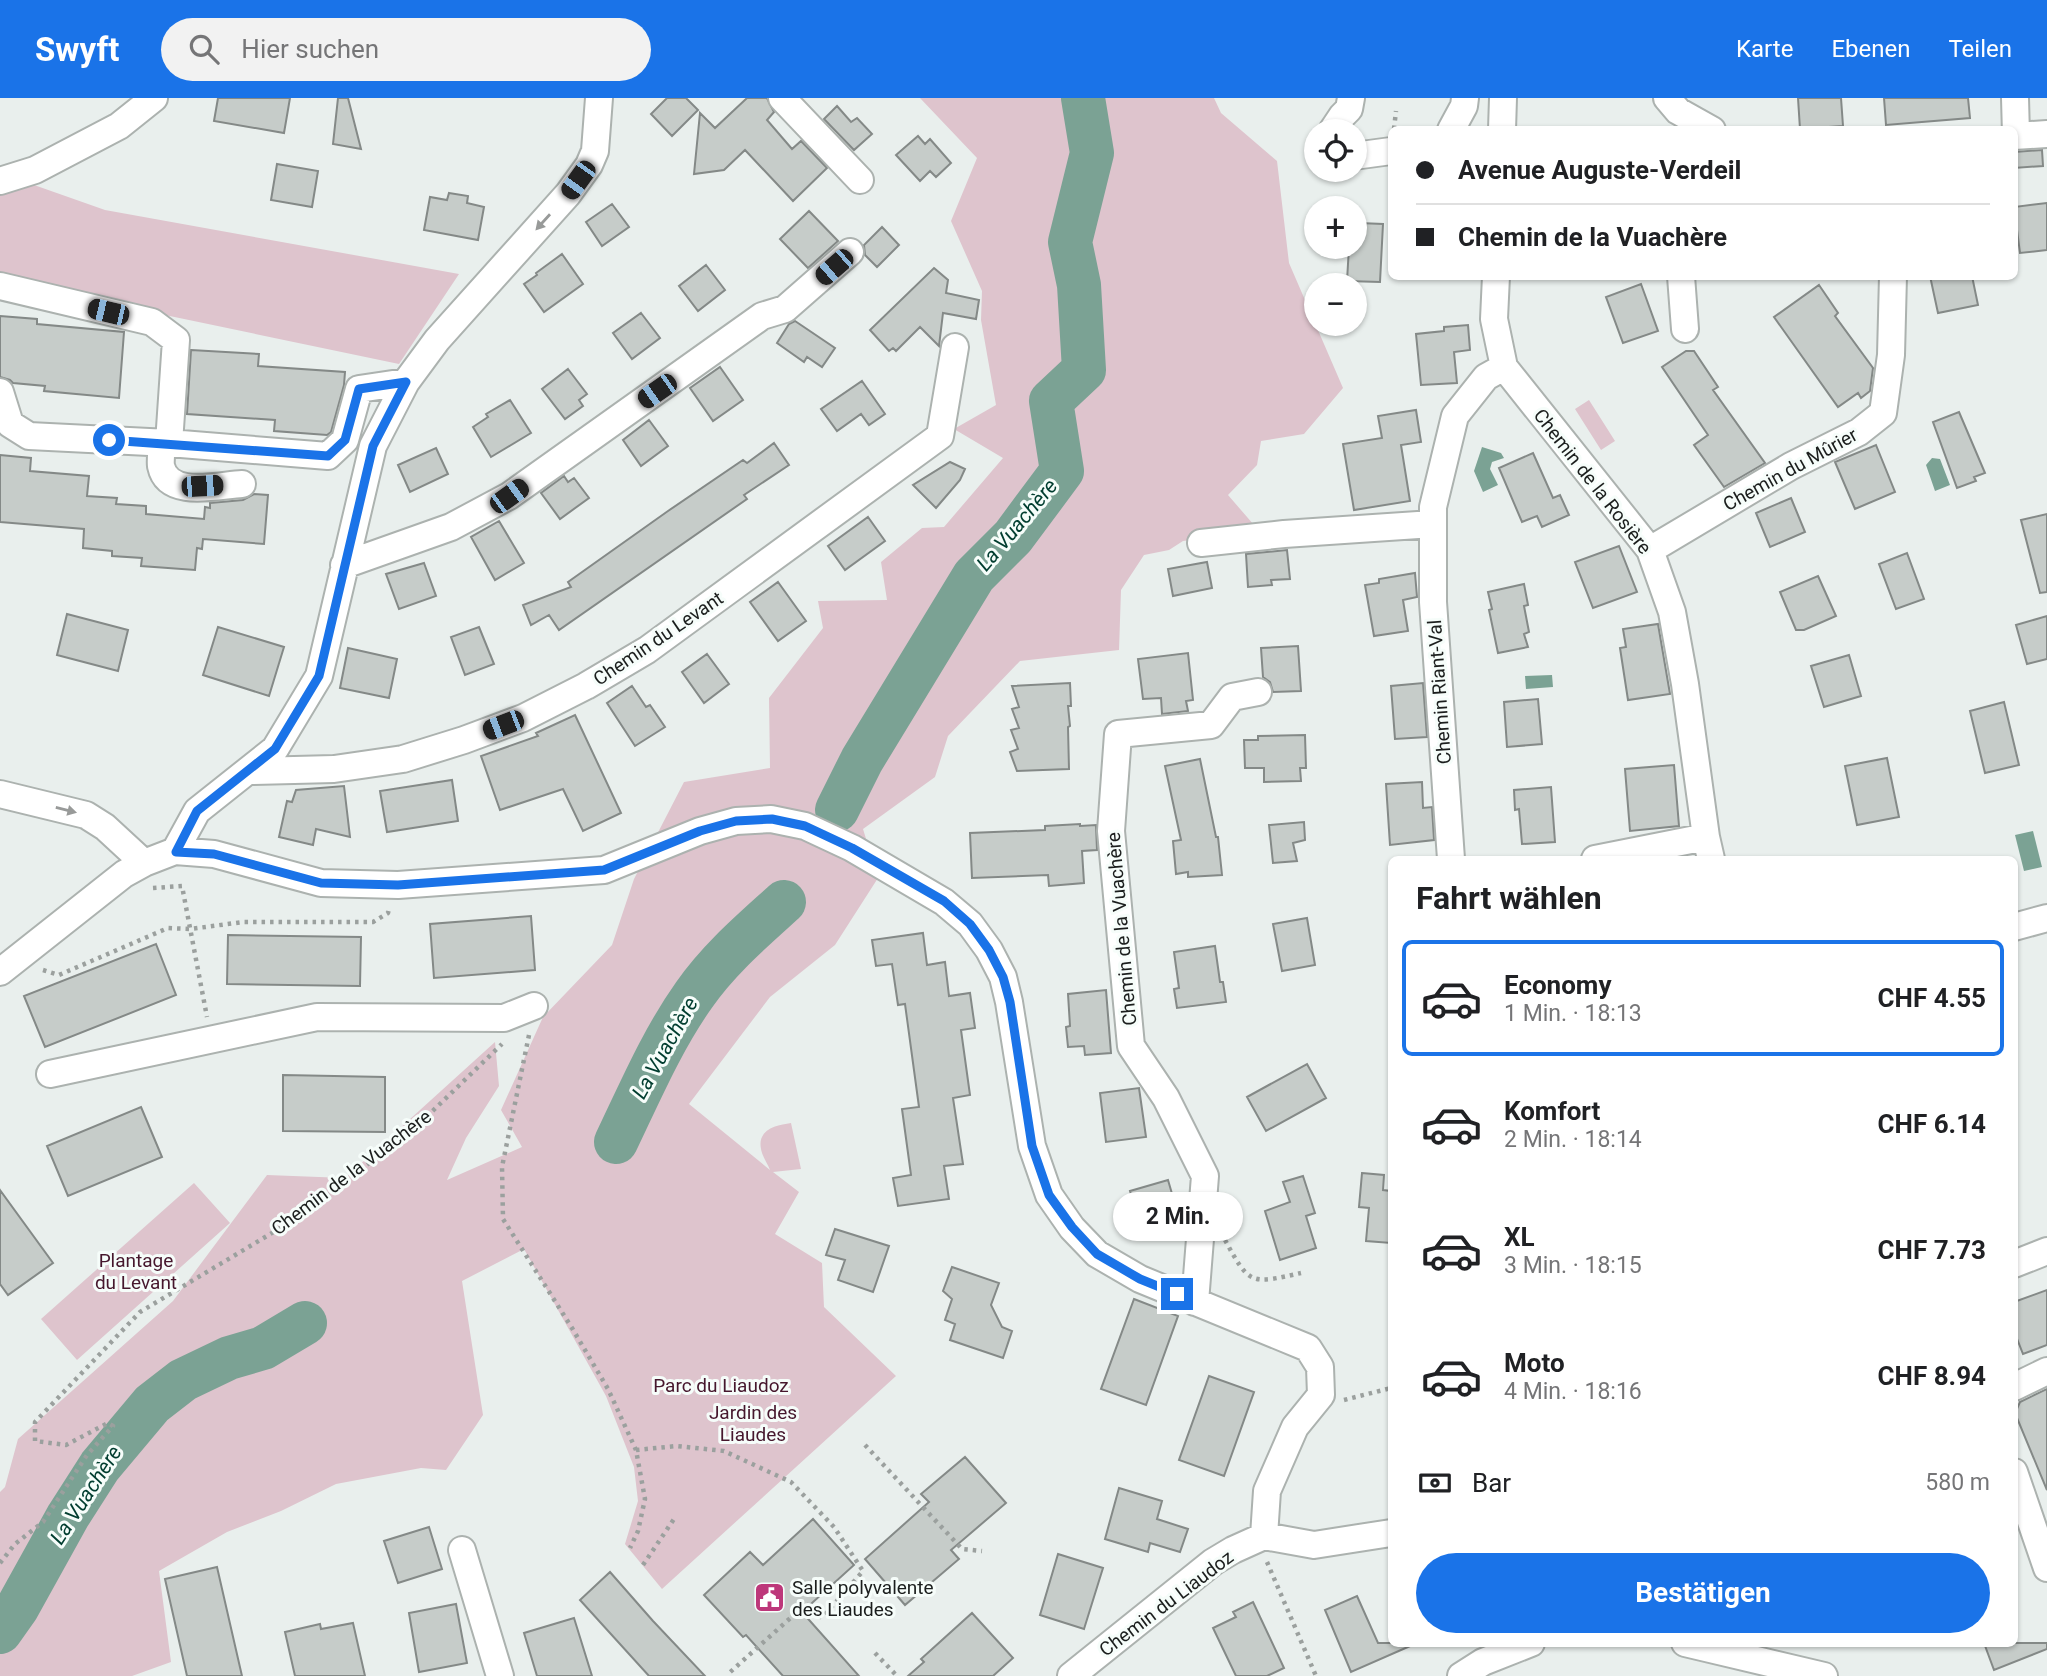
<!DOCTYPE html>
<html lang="de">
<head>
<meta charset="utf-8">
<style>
  :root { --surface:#fff; --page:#f2f2f2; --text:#202124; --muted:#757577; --line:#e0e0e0; --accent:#1a73e8 }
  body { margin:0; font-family:Roboto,sans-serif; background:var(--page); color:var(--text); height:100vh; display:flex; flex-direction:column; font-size:26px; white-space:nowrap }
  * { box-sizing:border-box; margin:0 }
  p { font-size:23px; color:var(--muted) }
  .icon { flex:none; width:38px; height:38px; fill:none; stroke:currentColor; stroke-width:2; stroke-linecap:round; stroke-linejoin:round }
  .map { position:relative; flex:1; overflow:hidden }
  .side { position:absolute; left:1388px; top:758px; width:630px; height:791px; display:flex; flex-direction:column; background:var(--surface); border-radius:10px; box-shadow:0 2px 5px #0004 }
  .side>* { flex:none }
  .top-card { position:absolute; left:1388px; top:28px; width:630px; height:154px; border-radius:10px; box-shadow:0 2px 5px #0004; display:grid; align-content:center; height:154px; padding:0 28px; background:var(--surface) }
  .fabs { position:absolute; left:1304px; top:21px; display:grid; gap:14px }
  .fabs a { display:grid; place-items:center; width:63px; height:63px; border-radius:50%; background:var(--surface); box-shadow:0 2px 5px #0004; font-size:35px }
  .end { position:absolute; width:32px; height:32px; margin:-16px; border:9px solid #1a73e8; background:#fff; box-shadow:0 0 0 4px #fff }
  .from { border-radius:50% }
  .bubble { position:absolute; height:49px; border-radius:24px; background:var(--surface); box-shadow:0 2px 5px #0004; font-size:23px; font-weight:700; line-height:49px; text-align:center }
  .car { position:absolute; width:21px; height:42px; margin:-21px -10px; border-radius:9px; box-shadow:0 0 5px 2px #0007; background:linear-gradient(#222 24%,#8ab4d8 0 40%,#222 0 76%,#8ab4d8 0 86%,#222 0) }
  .top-card b { display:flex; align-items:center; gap:24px; height:66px; font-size:26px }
  .top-card b+b { border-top:2px solid var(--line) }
  .top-card i { width:18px; height:18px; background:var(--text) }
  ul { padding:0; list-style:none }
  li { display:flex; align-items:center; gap:21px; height:116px; margin:0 14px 10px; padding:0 14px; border:4px solid transparent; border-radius:10px }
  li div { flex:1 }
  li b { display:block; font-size:26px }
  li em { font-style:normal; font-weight:700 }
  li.selected { border-color:var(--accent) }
  li>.icon { width:63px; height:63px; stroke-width:1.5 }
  h2 { padding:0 28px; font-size:32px; line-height:84px }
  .pay { display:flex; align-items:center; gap:18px; height:77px; padding:0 28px; font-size:26px }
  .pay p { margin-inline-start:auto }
  .cta { display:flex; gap:14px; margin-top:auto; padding:14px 28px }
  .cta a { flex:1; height:80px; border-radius:42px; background:var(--accent); color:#fff; font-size:28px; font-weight:700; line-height:80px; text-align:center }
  header { display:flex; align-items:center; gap:42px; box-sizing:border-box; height:98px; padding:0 35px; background:var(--accent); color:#fff }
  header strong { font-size:33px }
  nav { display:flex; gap:38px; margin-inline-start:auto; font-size:24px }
  .search { width:490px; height:63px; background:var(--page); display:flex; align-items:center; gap:18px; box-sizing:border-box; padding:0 24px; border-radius:38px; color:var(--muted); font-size:26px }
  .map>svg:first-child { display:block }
  .green { fill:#dec4cd }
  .water { fill:#7ba294 }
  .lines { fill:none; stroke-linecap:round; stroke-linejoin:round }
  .river { stroke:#7ba294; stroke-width:44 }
  .building { fill:#c6ccc9; stroke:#848987; stroke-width:2 }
  .minor-casing { stroke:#acb2af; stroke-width:30 }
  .path { stroke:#9ba09e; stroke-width:4.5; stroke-dasharray:3.5 5; stroke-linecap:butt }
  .minor { stroke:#fff; stroke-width:26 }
  .oneway { fill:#989a99 }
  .route { stroke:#1a73e8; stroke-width:9 }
  .labels { text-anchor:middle; stroke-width:6; stroke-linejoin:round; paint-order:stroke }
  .street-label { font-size:19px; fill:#1b1e1d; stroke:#f6fdfa }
  .park-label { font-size:19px; fill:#46172d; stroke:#f6fdfa }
  .poi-label { font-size:19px; fill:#1b1e1d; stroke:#f6fdfa; text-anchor:start }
  .water-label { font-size:21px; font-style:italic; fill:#013d2f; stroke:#f6fdfa }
</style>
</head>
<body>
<header>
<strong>Swyft</strong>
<div class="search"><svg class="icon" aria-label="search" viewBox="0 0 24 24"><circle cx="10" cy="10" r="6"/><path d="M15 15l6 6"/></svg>Hier suchen</div>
<nav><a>Karte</a><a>Ebenen</a><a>Teilen</a></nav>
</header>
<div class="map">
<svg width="2047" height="1578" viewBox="0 0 2047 1578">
  <rect width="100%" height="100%" fill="#e9efed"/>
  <path class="green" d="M920 0H1214L1221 15 1277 63 1289 165 1343 290 1304 336 1261 343 1257 367 1228 397 1260 434 1183 443 1169 452 1144 457 1121 492 1119 552 1020 563 948 638 935 679 863 731 878 780 835 847 770 899 689 1006 770 1072C768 1066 762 1058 761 1051 757 1031 777 1027 791 1025L801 1071 773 1074 799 1094 775 1136 822 1165 824 1209 896 1278 662 1491 625 1446 638 1403 634 1369 606 1298 524 1151 462 1183 483 1317 446 1372 421 1370 336 1386 281 1413 227 1434 159 1473 171 1564 132 1578H0V1394L5 1389 18 1341 173 1203 267 1077 345 1080 495 944 499 988 466 1040 447 1082 522 1049 501 1012 543 919 612 847 634 781 684 684 770 670 769 600 823 530 818 503 887 502 881 464 922 430 944 429 1003 360 954 331 996 307 981 222 982 193 951 123 977 60Z
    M0 75 105 112 459 176 399 266 26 188 0 201Z
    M1589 302 1615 343 1601 352 1575 311Z
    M194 1085 230 1125 77 1262 41 1221Z"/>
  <path class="water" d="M1482 349 1501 355 1504 360 1492 364 1490 371 1498 387 1483 394 1474 373Z
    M1932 360 1940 361 1950 387 1935 393 1926 367Z
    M1552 577 1553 589 1526 591 1525 578Z
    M2033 733 2042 769 2024 773 2015 737Z"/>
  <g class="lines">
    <path class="river" d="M837 712 862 662 974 478 1013 439 1062 373 1051 303 1084 272 1079 187 1070 144 1092 55 1083 0
      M616 1044C640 994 662 942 694 897 719 861 752 833 784 804
      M0 1534 17 1510 68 1418 100 1368 152 1306 183 1282 229 1260 263 1250 305 1225"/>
  </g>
  <path class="building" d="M218 0H290L284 35 214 23Z
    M338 0H348L361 51 333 46Z
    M667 0H686L698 12 672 38 651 16Z
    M747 0H767L774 14 767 22 792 51 801 43 827 70 793 103 745 52 724 72 694 76 700 15 715 30Z
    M1798 0H1841L1843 28 1800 31Z
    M1884 0H1968L1970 20 1886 27Z
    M837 8 851 24 857 20 872 36 854 52 824 21Z
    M918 38 925 46 930 41 951 65 936 79 930 73 920 83 896 57Z
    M2042 52 2043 68 2014 70V54Z
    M277 66 318 73 312 109 271 102Z
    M449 95 468 98 467 105 484 109 478 142 424 132 430 99 447 102Z
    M2047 105V152L2020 155 2014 109Z
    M612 106 629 129 602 148 586 124Z
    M809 113 838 143 808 170 780 141Z
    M1359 125 1383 126 1380 184 1347 183 1349 149H1354V137L1359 138Z
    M882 129 899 147 877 169 865 157 864 147Z
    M562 156 583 186 544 214 524 186 537 177 536 175Z
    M706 167 725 192 698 213 679 188Z
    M934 170 948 182 946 195 979 202 976 221 943 215 939 248 920 229 896 253 893 250 889 253 870 232Z
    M1930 178H1972L1978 207 1938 215Z
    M1641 186 1658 233 1623 245 1606 199Z
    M1819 187 1838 215 1835 218 1873 270 1870 293 1861 300 1858 295 1838 309 1774 219Z
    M641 215 660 240 632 261 613 235Z
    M0 218 37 221V226L124 234 119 300 44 293 45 288 13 285 10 282 0 279Z
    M795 223 835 250 822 269 807 259 804 264 777 245 789 226Z
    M1468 227 1470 252 1454 254 1457 285 1421 287 1416 236 1444 233V229Z
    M191 252 259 256 258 268 345 274 344 287 331 334 327 337 274 333 275 322 187 316Z
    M1686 253H1694L1718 289 1713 292 1765 365 1724 389 1694 347 1708 337 1662 269Z
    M720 269 743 302 713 323 690 290Z
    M568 271 587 296 579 302 583 308 565 321 542 291Z
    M862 283 885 316 869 327 861 316 837 333 821 311Z
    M510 302 531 335 491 359 473 329 488 319 486 316Z
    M1416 312 1421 344 1401 347 1410 403 1354 412 1343 346 1382 340 1378 318Z
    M1959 314 1985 375 1974 379 1976 383 1957 390 1933 324Z
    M649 322 668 348 641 368 623 342Z
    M774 345 789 367 744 397 747 401 559 532 549 517 531 527 523 507 571 489 568 484 668 413 743 362 747 365Z
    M1876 347 1895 394 1855 411 1835 364Z
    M436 350 448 376 410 394 398 367Z
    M1533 355 1553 400 1560 397 1569 417 1542 429 1537 418 1522 424 1499 370Z
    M0 357 31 360 30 373 89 378 87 398 117 400 116 406 146 408V416L204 421 205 409 210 410V405L243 402 254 396 268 397 264 446 203 441 202 451 197 450 195 472 141 468 142 460 112 458V453L83 450 84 431 0 424Z
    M950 364 965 371 960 382 936 410 913 387Z
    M564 378 568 384 574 380 589 400 560 421 541 395Z
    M1791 400 1805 434 1770 449 1756 415Z
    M2047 416V494L2040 495 2021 422Z
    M868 419 885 443 845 472 828 448Z
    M499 423 524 465 495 482 471 439Z
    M1619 448 1637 494 1593 510 1575 464Z
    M1287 452 1290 481 1271 482 1272 487 1248 489 1246 456Z
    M1907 455 1924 501 1896 511 1879 466Z
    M1207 464 1212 490 1173 498 1168 471Z
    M424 465 436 498 399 511 386 476Z
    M1415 475 1417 499 1403 502 1408 533 1374 538 1365 487 1379 485V481Z
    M1818 478 1836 518 1804 532H1796L1780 494Z
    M778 484 806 523 778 543 750 504Z
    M1524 486 1528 507 1524 508 1529 534 1524 536 1528 549 1498 555 1489 512 1492 511 1488 494Z
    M67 516 128 532 118 573 57 557Z
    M2047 518V561L2027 566 2016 527Z
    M1658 526 1670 596 1628 602 1620 550 1626 549 1623 531Z
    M218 529 284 549 269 598 203 577Z
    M479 529 494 566 465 577 451 539Z
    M1298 548 1301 593 1273 594 1270 584 1263 579 1261 550Z
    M348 550 397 561 389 600 340 590Z
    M1188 555 1193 602 1186 603 1188 613 1162 616 1161 600 1143 601 1138 561Z
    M707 556 729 586 704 605 682 574Z
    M1849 557 1861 598 1824 609 1811 568Z
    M1070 585 1071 608H1068L1070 628 1068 629 1069 671 1017 673 1010 654 1018 651 1011 632 1019 630 1012 611 1019 609 1012 588Z
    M1423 585 1427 639 1395 641 1391 588Z
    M632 588 646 609 650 607 665 629 635 648 607 605Z
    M1538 601 1542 646 1507 649 1504 604Z
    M2004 604 2019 667 1985 675 1970 613Z
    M575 617 621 715 583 733 563 691 500 712 481 658 538 638 536 635Z
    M1305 637 1306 670H1300L1301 683 1264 684V670H1245L1244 642H1258V638Z
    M1887 660 1899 719 1857 727 1845 668Z
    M1200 661 1216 739H1218L1222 777 1188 779V774L1176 776 1173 743 1181 742 1165 668Z
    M1674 667 1679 728 1630 733 1625 671Z
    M452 682 458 723 387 734 380 693Z
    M1422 684 1423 710 1432 709 1434 742 1390 747 1386 686Z
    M344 688 350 739 316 731 313 747 279 739 287 703 292 704 296 692Z
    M1551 689 1555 744 1522 746 1519 711 1515 712 1514 692Z
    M1304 724 1305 742 1293 745 1297 763 1273 765 1269 727Z
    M1080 726V728L1096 727 1097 752 1082 753 1084 785 1049 788 1048 777 972 780 970 735 1045 732V728Z
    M531 818 535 872 434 880 430 826Z
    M1307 820 1315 867 1282 873 1273 826Z
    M923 835 927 867 945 864 949 898 970 895 975 930 961 932 970 997 953 1000 963 1066 944 1068 949 1101 898 1108 893 1080 911 1077 902 1011 919 1009 905 906 898 907 892 866 876 868 872 842Z
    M228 837 361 839 360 888 227 886Z
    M156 846 176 897 45 949 24 898Z
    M1215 848 1220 884H1223L1226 904 1177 910 1174 891 1179 890 1174 854Z
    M1106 892 1111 955 1085 957 1084 948 1068 949 1066 929 1070 928 1068 896Z
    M1307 966 1326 1000 1266 1033 1247 999Z
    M283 977 385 979V1034L283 1033Z
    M1139 990 1146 1039 1106 1044 1100 995Z
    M141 1009 162 1059 68 1098 47 1048Z
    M1362 1075 1384 1077 1383 1092 1391 1093V1145L1366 1143 1369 1110 1359 1109Z
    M1303 1078 1315 1115 1306 1118 1316 1150 1280 1162 1265 1113 1290 1104 1283 1084Z
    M1168 1082 1182 1130 1144 1140 1130 1093Z
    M0 1092 53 1165 8 1197 0 1186Z
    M835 1131 889 1148 873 1194 838 1182 845 1162 826 1157Z
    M952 1169 999 1185 991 1207 1002 1229 1012 1233 1003 1260 950 1242 955 1226 945 1222 952 1201 943 1193Z
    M2047 1192V1247L2023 1256 2014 1233V1204Z
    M1134 1201 1178 1218 1146 1307 1101 1291Z
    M1209 1278 1254 1294 1224 1378 1179 1362Z
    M2047 1291V1392L2017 1320 2016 1313 2020 1304Z
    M965 1359 1006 1405 951 1452 959 1461 905 1507 865 1461 929 1404 921 1396Z
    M1119 1390 1162 1403 1157 1421 1188 1431 1180 1454 1150 1445 1148 1454 1105 1441Z
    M813 1421 854 1467 802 1514 859 1578H783L746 1537 743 1539 704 1497 750 1454 763 1467Z
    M429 1429 442 1471 398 1485 384 1443Z
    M1058 1456 1103 1470 1084 1531 1040 1517Z
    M217 1469 242 1578H187L165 1481Z
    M610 1474 653 1523 705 1578H649L580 1502Z
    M1357 1498 1378 1545H1417L1351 1574 1325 1512Z
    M1253 1504 1284 1570 1267 1578H1236L1213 1530 1236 1519 1233 1514Z
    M456 1506 467 1565 419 1574 409 1515Z
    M972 1515 1013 1560 993 1578H908L924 1564 921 1561Z
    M574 1520 592 1578H537L524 1535Z
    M353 1525 365 1578H295L285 1534 320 1526 321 1531Z
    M1984 1545H2047V1551L1994 1572Z"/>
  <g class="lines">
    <defs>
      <path id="minor" d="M782 0 860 82
        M1667 0 1678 13 1712 32
        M2015 0 2016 37
        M1451 32 1464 8 1465 0
        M1502 32 1503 0
        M1332 33 1342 18 1349 11 1351 0
        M2014 38 2047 36
        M1354 58 1391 53
        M0 83 35 72 119 28 154 0
        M1496 178 1494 221 1504 269 1650 452 1672 514 1685 586 1706 739 1711 761
        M1681 178 1685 231
        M0 188 152 224 176 242 169 345 328 358 345 342 359 291 406 284
        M0 294 10 326 29 338 169 345
        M162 345C162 352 160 361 161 368 168 401 218 387 242 386
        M1201 445 1284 436 1433 426
        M1650 452 1791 368 1859 334 1883 315 1891 257 1893 178
        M344 467 451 429 509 398 762 218 785 211 850 154
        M251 673 334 671 403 661 464 642 523 620 586 588 647 552 940 338 955 249
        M0 696 86 717 105 729 144 765
        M175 753 197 713 275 651 319 578 373 348 406 284 437 242 568 96 589 67 595 53 599 0
        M1451 761 1433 504V409L1455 318 1486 279 1504 269
        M1595 761 1706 739
        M2014 829 2047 820
        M0 874 124 776 144 765 175 753 214 756 321 785 398 787 604 772 700 733 736 723 771 721 805 728 852 750 944 804 970 826 989 852 1003 879 1009 904 1032 1048 1049 1097 1072 1130 1097 1156 1140 1181 1308 1250 1320 1269 1321 1297 1295 1329 1267 1393 1264 1438
        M50 976 317 919 504 920 534 908
        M2014 1166 2047 1153
        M1195 1204 1205 1078 1166 1000 1131 948 1111 733 1118 636 1211 627 1232 599 1258 594
        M2014 1289 2047 1273
        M2014 1374 2047 1470
        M1264 1438 1314 1447 1391 1435
        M462 1452 500 1578
        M1685 1545 1824 1578
        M1071 1578 1213 1464 1233 1452 1264 1438
        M1461 1578 1483 1564 1531 1545"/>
    </defs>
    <use href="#minor" class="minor-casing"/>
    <path class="path" d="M1394 31 1396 13
      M153 790 182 788 207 919
      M43 872 59 877 168 830 190 831 243 824H373L388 815 389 811
      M529 937 502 1069 503 1121 572 1230 608 1291 636 1352 645 1401 638 1433 630 1450
      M1225 1142C1250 1188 1251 1186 1301 1175
      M1344 1302 1391 1290
      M865 1347 962 1451 982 1453
      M636 1352 677 1348 724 1353 791 1384 834 1429 863 1473 822 1520 806 1506 728 1576
      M1267 1464 1316 1578
      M0 1465 15 1446 43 1424 87 1357 113 1328 108 1325 66 1347 35 1343V1324L140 1214 297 1120 415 1030 502 946
      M643 1467 674 1421
      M875 1555 897 1578"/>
    <use href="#minor" class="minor"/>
  </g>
  <defs><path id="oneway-solid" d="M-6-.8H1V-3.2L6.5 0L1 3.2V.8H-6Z" transform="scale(1.75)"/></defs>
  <g class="oneway">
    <use href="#oneway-solid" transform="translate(543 124) rotate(132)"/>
    <use href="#oneway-solid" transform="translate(66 712) rotate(14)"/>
  </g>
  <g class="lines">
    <path class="route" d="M109 342 328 358 345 342 359 291 406 284 373 348 319 578 275 651 197 713 176 754 214 756 321 785 398 787 604 772 700 733 736 723 772 721 805 728 852 750 944 803 970 826 989 852 1003 879 1010 904 1032 1048 1049 1097 1072 1129 1097 1156 1140 1181 1177 1196"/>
  </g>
  <defs>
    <symbol id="civic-square" viewBox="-11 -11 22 22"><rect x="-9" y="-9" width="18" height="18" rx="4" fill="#bd377a" stroke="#f6fdfa"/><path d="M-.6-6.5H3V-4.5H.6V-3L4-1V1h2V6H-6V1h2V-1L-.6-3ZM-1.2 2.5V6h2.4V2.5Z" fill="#fff"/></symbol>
  </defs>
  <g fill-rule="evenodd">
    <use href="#civic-square" x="752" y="1482" width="35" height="35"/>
  </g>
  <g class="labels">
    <g class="street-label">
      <text transform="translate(1790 371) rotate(-29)" y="7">Chemin du Mûrier</text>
      <text transform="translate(1593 383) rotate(52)" y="7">Chemin de la Rosière</text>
      <text transform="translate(658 540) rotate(-34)" y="7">Chemin du Levant</text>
      <text transform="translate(1439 594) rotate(-94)" y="7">Chemin Riant-Val</text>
      <text transform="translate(1121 831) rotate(-95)" y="7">Chemin de la Vuachère</text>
      <text transform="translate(351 1074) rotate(-37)" y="7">Chemin de la Vuachère</text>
      <text transform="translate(1166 1505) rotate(-37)" y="7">Chemin du Liaudoz</text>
    </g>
    <g class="park-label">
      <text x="136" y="1169">Plantage<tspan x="136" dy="22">du Levant</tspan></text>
      <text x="721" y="1294">Parc du Liaudoz</text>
      <text x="753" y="1321">Jardin des<tspan x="753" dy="22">Liaudes</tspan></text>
    </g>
    <g class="poi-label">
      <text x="792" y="1496">Salle polyvalente<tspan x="792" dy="22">des Liaudes</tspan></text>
    </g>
    <g class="water-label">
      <text transform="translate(1017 427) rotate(-50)" y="7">La Vuachère</text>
      <text transform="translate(665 950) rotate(-61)" y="7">La Vuachère</text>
      <text transform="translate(86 1397) rotate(-57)" y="7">La Vuachère</text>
    </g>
  </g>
</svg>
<div class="fabs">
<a><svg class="icon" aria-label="locate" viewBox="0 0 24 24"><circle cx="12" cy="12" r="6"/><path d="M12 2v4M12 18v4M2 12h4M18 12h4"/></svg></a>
<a>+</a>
<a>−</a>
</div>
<i class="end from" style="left:109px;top:342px"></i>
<i class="end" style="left:1177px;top:1196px"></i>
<div class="bubble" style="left:1113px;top:1094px;width:130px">2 Min.</div>
<i class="car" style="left:578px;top:82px;rotate:216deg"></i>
<i class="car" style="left:834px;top:169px;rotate:229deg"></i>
<i class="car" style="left:108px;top:214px;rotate:283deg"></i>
<i class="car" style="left:657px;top:293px;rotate:235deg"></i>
<i class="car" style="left:202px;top:388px;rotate:87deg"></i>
<i class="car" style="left:509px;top:398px;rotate:54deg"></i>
<i class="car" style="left:503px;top:627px;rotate:249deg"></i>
<div class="top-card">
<b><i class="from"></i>Avenue Auguste-Verdeil</b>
<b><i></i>Chemin de la Vuachère</b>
</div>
<section class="side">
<h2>Fahrt wählen</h2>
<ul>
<li class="selected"><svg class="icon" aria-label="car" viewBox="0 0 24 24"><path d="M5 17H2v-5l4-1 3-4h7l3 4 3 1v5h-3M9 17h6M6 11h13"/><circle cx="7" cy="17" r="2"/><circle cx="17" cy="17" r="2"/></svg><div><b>Economy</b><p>1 Min. · 18:13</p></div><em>CHF 4.55</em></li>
<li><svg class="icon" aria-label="car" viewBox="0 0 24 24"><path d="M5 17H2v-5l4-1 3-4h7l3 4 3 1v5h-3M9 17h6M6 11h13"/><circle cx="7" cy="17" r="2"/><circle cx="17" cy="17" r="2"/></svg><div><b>Komfort</b><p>2 Min. · 18:14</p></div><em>CHF 6.14</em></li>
<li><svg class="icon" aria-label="car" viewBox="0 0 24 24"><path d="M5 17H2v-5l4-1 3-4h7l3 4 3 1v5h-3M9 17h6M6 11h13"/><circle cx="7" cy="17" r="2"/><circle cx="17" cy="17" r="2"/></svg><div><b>XL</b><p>3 Min. · 18:15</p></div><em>CHF 7.73</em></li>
<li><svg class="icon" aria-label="car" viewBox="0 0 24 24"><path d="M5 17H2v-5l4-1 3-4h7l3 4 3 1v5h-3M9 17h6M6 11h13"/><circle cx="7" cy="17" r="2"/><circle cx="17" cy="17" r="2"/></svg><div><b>Moto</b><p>4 Min. · 18:16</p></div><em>CHF 8.94</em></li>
</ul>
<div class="pay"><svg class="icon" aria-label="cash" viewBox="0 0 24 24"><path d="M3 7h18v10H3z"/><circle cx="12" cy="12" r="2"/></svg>Bar<p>580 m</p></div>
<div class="cta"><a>Bestätigen</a></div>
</section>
</div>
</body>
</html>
